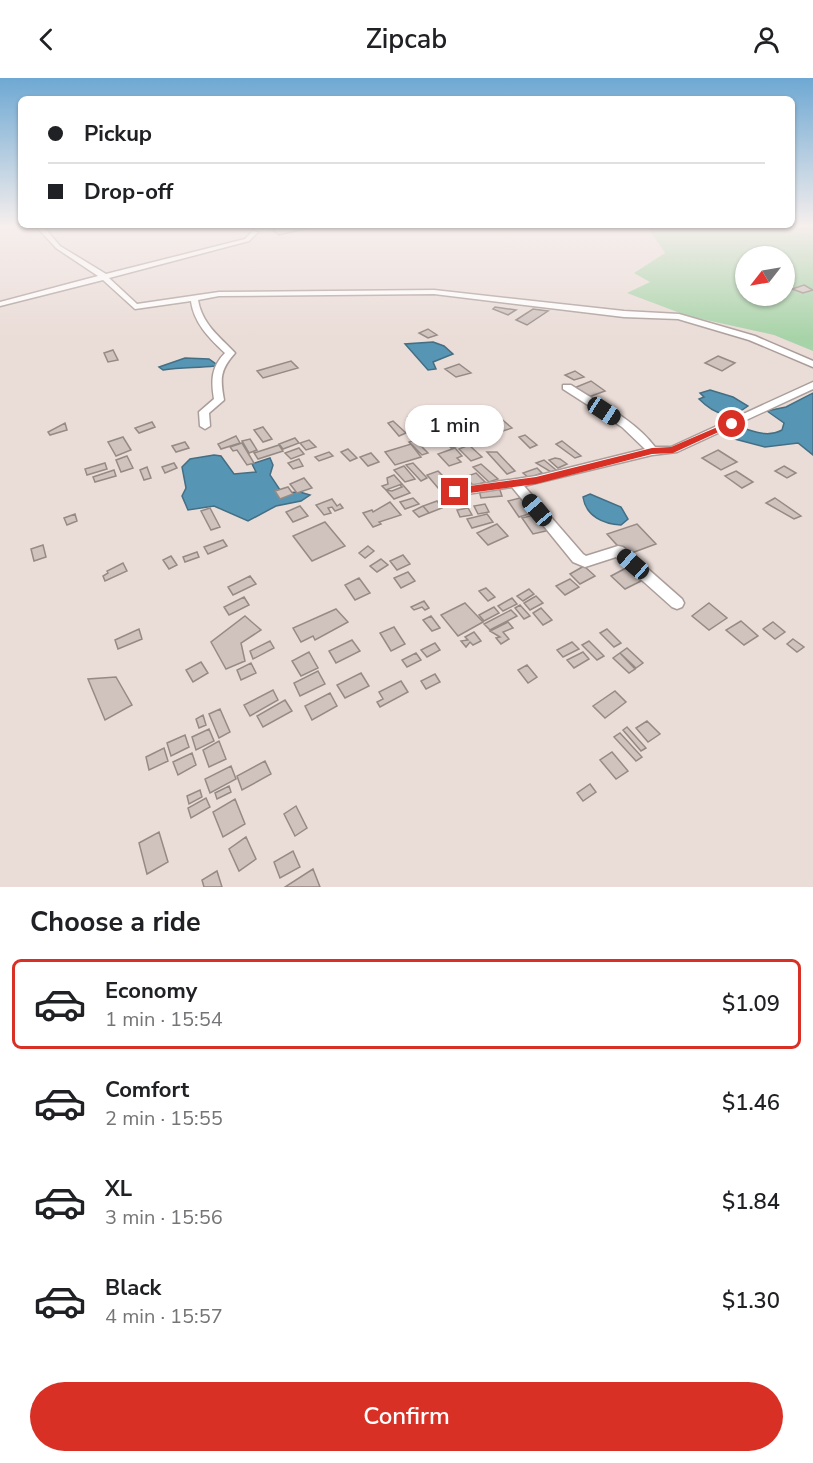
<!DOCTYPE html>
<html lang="en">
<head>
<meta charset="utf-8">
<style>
  :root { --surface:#fff; --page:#f2f2f2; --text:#202124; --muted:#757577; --line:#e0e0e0; --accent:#d93025 }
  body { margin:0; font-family:"Nunito Sans",sans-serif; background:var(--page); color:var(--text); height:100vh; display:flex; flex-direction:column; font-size:22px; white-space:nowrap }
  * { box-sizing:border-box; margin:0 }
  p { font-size:20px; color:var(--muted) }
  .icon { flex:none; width:33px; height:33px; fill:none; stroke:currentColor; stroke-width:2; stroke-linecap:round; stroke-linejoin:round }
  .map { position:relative; height:809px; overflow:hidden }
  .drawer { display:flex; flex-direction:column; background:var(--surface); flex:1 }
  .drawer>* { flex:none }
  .banner { position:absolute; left:18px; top:18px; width:777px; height:132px; border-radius:9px; box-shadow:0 2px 4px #0004; display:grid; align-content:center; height:132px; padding:0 30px; background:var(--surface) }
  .needle { width:39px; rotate:239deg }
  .fabs { position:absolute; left:735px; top:168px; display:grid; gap:12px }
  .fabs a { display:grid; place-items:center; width:60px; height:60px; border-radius:50%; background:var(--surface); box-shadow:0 2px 4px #0004; font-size:30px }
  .end { position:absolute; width:27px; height:27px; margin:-14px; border:8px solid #d93025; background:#fff; box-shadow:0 0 0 3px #fff }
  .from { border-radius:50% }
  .bubble { position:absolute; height:42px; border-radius:21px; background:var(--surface); box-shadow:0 2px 4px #0004; font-size:20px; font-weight:600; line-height:42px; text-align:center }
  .car { position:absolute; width:18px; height:36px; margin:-18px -9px; border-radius:8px; box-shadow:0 0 4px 2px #0007; background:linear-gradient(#222 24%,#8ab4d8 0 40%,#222 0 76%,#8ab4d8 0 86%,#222 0) }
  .banner b { display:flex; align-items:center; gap:21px; height:57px; font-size:22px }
  .banner b+b { border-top:2px solid var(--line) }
  .banner i { width:15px; height:15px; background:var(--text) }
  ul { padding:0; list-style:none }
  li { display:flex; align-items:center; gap:18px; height:90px; margin:0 12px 9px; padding:0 18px; border:3px solid transparent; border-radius:9px }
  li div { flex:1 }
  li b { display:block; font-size:22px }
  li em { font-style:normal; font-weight:600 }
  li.current { border-color:var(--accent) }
  li>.icon { width:54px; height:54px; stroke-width:1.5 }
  h2 { padding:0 30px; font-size:27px; line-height:72px }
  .action { display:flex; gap:12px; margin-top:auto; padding:12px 30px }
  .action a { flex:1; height:69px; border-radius:36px; background:var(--accent); color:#fff; font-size:24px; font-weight:600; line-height:69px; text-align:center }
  header { display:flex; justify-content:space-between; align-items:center; height:78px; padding:0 30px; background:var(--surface); font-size:27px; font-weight:600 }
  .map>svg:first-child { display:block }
  .green { fill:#a7d3a8; fill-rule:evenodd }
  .water { fill:#5795b4; stroke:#446e83; stroke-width:1.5 }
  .building { fill:#d0c3be; stroke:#968a85; stroke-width:1.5 }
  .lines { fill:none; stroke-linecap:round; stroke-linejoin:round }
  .minor-casing { stroke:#ab9e9a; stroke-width:3 }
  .minor { fill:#fff; fill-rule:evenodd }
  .route { fill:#d93025 }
</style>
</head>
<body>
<header><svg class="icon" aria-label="back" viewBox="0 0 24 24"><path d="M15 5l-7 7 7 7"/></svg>Zipcab<svg class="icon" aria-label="person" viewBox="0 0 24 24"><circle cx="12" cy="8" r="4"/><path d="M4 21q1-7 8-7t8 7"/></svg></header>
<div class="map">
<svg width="813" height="809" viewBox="0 0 813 809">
  <rect width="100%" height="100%" fill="#eadcd7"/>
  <path class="green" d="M646 147H813V273L774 257 688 238 627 215 650 204 634 195 665 175ZM746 178H784V218H746Z"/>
  <path class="water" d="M433 264 444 268 453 276 433 284 436 291 428 292 405 266Z
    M185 280 209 281 216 286 215 288C197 290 181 289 163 292L159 289Z
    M710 312 733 319 748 328C730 342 715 337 699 321L704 319 700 315Z
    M813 315V377L798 365 765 369 731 360 728 355 737 354 735 351 739 349C754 353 767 360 782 352L784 345 767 333 786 329Z
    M214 377 221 378 234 396 256 394 252 386 270 380 273 387 270 397 282 415 300 414 310 417 301 423 276 428 248 443 214 428 188 432 182 418 186 410 182 389 190 381Z
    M590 416 621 429 628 441 621 447C604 446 586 439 583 419Z"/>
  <path class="building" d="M288 147H323L279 157 271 151Z
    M804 207 813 212 803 215 792 211Z
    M495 229 516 232 508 237 493 231Z
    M533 231 548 233 527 247 516 242Z
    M428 251 437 257 428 260 419 255Z
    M113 272 118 282 108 284 104 275Z
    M718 278 735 285 722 293 705 285Z
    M291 283 298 290 263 300 257 293Z
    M459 286 471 295 456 299 445 291Z
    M575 293 584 299 574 302 565 297Z
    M591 303 605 313 586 320 574 310Z
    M418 335 428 345 418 349 408 339Z
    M499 339 512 350 503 353 490 342Z
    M393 343 406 355 399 358 388 345Z
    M152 344 155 349 139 355 135 350Z
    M65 345 67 352 50 357 48 354Z
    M263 349 272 361 263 364 254 352Z
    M456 354 466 366 451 370 441 359Z
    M525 357 537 367 530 370 519 359Z
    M236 358 240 365 221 371 218 366Z
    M123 359 131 372 116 378 108 364Z
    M295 360 299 365 283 371 279 366Z
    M250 361 257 372 249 375 242 363Z
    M309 362 316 369 306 372 300 365Z
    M415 362 428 375 422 377 409 364Z
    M562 363 581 378 575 380 556 366Z
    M185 364 189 370 176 374 172 368Z
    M242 365 254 385 247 387 237 372 233 373 230 369Z
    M411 366 421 379 395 387 385 374Z
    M279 367 283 373 258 381 254 375Z
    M469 367 482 379 471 383 459 371Z
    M299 370 304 376 291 381 285 375Z
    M455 370 462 378 457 380 461 384 449 388 438 376Z
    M348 371 357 380 350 383 341 374Z
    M718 372 737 384 721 392 702 380Z
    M329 374 333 378 319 383 315 379Z
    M487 374H497L515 393 507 396Z
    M371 375 379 384 368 388 360 379Z
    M127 378 133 390 121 394 116 382Z
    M555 380 560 381 567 386 558 390 549 382Z
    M299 381 303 388 293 391 288 385Z
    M544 382 556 392 551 394 536 385Z
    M105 385 107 391 87 397 85 391Z
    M174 385 177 390 165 395 162 389Z
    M413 385 427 400 421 403 406 387Z
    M481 386 498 401 489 404 473 389Z
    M404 388 415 401 405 404 394 392Z
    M784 388 796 395 787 400 775 393Z
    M147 389 151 400 144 402 140 392Z
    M537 390 542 395 529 400 523 395Z
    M114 392 116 398 95 404 93 399Z
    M438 393 451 406 439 411 427 397Z
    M736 393 753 404 742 410 725 398Z
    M476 395 485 404 474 408 465 399Z
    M394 397 402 406 386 412 382 408 388 406 387 400Z
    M304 400 312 410 297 415 290 406Z
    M402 406 410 415 394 421 386 412 392 413 402 409 400 407Z
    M288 409 293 416 280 421 275 413Z
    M499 409 502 418 481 420 479 412Z
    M524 419 535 434 519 439 508 423Z
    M413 420 419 426 405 431 400 424Z
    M775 420 801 438 794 441 766 425Z
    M332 421 337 428 340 426 343 430 335 433 332 429 328 430 331 435 324 437 316 427Z
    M437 423 442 430 429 435 423 428Z
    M390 424 401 437 379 444 381 446 373 449 363 435 372 432 373 434Z
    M485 426 489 434 478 436 474 428Z
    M300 428 308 438 293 444 286 434Z
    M423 428 429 435 419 439 413 433Z
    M210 430 220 449 211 452 201 433Z
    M468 430 472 437 460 439 457 432Z
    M75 436 77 443 67 447 64 440Z
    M487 436 493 444 472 450 467 441Z
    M538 436 550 452 533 456 522 440Z
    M325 444 345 468 312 483 293 458Z
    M497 446 508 458 488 467 477 455Z
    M637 446 656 466 626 477 607 456Z
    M223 462 227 468 208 476 204 469Z
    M43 467 46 479 34 483 31 471Z
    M368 468 374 473 365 480 359 475Z
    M197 474 199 479 185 484 183 479Z
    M403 477 410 486 397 492 390 483Z
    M171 478 177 487 169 491 163 482Z
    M381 481 388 487 377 494 370 488Z
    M123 485 127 493 105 503 103 498 108 495 107 493Z
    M584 488 595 498 580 506 570 496Z
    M626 490 641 503 625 511 611 498Z
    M408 494 415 503 401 510 394 500Z
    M250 498 256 506 233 517 228 509Z
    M359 500 370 515 355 522 345 507Z
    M570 501 579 509 565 517 556 508Z
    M486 510 495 519 488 523 479 513Z
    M529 511 534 516 523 523 517 518Z
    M536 518 543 525 530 532 524 525Z
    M244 519 249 527 229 537 224 529Z
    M512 520 517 526 503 533 498 528Z
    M424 523 429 530 425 532 422 529 414 532 411 529Z
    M465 525 483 544 458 558 441 537Z
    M709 525 727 540 709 552 692 538Z
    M520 527 530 538 524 541 515 530Z
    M494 529 499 535 484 543 479 537Z
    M541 530 552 542 543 547 533 535Z
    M336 531 348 544 315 562 313 558 301 564 293 550Z
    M511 532 517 538 490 552 484 546Z
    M245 538 261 552 241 565 245 583 226 591 211 564Z
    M431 538 440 550 432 553 423 542Z
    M741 543 758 558 744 567 726 552Z
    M508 544 513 550 503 554 509 561 501 566 496 560 500 559 490 553Z
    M773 544 785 554 775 561 763 551Z
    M394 549 405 566 391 573 380 555Z
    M139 551 142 561 118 571 115 562Z
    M607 551 621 565 614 569 600 555Z
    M474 554 481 563 473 567 470 564 466 569 461 563 468 562 465 559Z
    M793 561 804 569 797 574 787 566Z
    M352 562 360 573 336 585 329 573Z
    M270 563 274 570 253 581 250 573Z
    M589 563 604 578 597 582 582 567Z
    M572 564 579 571 563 579 557 572Z
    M435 565 440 572 427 579 421 572Z
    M627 570 643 585 636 590 620 575Z
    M309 574 318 590 301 598 292 583Z
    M583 574 589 581 574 590 567 582Z
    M416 575 421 582 407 589 402 582Z
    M620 575 635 591 629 595 613 580Z
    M201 584 208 595 193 604 186 592Z
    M251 585 256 595 241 602 237 592Z
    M527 587 537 599 528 605 518 592Z
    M318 593 325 606 300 618 294 605Z
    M361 595 369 608 345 620 337 607Z
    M435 596 440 604 426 611 421 603Z
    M116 599 132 627 105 642 88 601Z
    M401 603 408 614 380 629 377 624 383 621 379 614Z
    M273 612 278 622 250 638 244 627Z
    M615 613 626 624 605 640 593 628Z
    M330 615 337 628 312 642 305 628Z
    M285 622 292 633 263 649 257 638Z
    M220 631 230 654 219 660 209 636Z
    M203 637 206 647 199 650 196 641Z
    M647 643 660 656 648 664 636 650Z
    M627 649 646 670 641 673 623 652Z
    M209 651 214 663 196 672 192 659Z
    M620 655 642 679 636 683 614 659Z
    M185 657 189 669 171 678 167 665Z
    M219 663 226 681 209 689 203 672Z
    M164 670 168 683 149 692 146 679Z
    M612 674 628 693 616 701 600 682Z
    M192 675 196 687 178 697 173 684Z
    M265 683 271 696 242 712 237 698Z
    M231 688 236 701 210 715 205 701Z
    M590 706 596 714 583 723 577 715Z
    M229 708 231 714 217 721 215 715Z
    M200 712 202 719 189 726 187 718Z
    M206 720 210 729 191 740 188 730Z
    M235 721 245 746 223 759 213 734Z
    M296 728 307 750 295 758 284 736Z
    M159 754 168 784 147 796 139 765Z
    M246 759 256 781 239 793 229 771Z
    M293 773 300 789 280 800 274 784Z
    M313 791 320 809H285Z
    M217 793 222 809H204L202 802Z"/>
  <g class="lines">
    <defs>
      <path id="minor" d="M35 147H42L60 168 106 196 245 161 253 153 258 154 249 163 109 200 137 226 219 214 434 212 624 233 679 236 755 258 813 283V289L749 262 678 241 624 239 434 216 219 218 198 222C202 246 219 258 235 275 220 292 220 300 224 322L209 335 210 348 205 351 200 348 199 334 214 321C211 303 211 289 225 275 209 260 194 245 191 223L135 231 103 202 0 228V224L98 198 56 170Z
        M813 304V311L677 374 652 377 524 408 583 476 586 478 618 468 623 469 682 521 684 525 682 529 677 531 672 529 616 479 585 489 573 484 512 409 455 418 449 414 455 410 536 398 645 371 622 349 563 311V307H571C600 326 634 341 655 369H671Z"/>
    </defs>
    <use href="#minor" class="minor-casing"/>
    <use href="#minor" class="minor"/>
  </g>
  <linearGradient id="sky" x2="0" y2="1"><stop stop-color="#6ea8d3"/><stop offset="0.57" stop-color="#f6efed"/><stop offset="1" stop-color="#f6efed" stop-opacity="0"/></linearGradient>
  <rect width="813" height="260" fill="url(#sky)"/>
  <path class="route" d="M729 344 736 346 673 375 652 376 536 406 455 417 450 414 455 410 536 399 652 370 671 369Z"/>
</svg>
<div class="fabs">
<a><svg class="needle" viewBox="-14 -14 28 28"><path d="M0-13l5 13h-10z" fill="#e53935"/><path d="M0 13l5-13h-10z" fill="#757577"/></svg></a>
</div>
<i class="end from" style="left:732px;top:346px"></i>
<i class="end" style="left:455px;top:414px"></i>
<div class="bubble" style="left:405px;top:327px;width:99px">1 min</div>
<i class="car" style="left:604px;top:333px;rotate:123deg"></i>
<i class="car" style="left:537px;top:432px;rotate:320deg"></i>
<i class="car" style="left:633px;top:486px;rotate:311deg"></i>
<div class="banner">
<b><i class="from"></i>Pickup</b>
<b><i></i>Drop-off</b>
</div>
</div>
<section class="drawer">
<h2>Choose a ride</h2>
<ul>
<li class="current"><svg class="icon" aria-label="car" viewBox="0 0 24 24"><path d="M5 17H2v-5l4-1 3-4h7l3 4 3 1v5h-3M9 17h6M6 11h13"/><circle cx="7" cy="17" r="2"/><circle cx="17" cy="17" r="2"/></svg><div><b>Economy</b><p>1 min · 15:54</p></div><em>$1.09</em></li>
<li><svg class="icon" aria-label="car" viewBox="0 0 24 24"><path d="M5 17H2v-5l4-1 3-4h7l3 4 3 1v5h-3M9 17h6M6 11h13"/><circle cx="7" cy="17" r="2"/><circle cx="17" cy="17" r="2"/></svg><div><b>Comfort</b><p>2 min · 15:55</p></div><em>$1.46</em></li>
<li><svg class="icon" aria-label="car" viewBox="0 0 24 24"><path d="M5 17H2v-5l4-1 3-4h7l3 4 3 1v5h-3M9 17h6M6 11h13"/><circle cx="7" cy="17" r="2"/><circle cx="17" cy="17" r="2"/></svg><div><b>XL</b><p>3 min · 15:56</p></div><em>$1.84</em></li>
<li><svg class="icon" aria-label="car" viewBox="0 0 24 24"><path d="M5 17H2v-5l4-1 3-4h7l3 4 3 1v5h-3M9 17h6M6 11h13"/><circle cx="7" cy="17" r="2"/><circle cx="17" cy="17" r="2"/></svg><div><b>Black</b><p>4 min · 15:57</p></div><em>$1.30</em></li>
</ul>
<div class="action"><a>Confirm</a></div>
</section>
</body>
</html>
